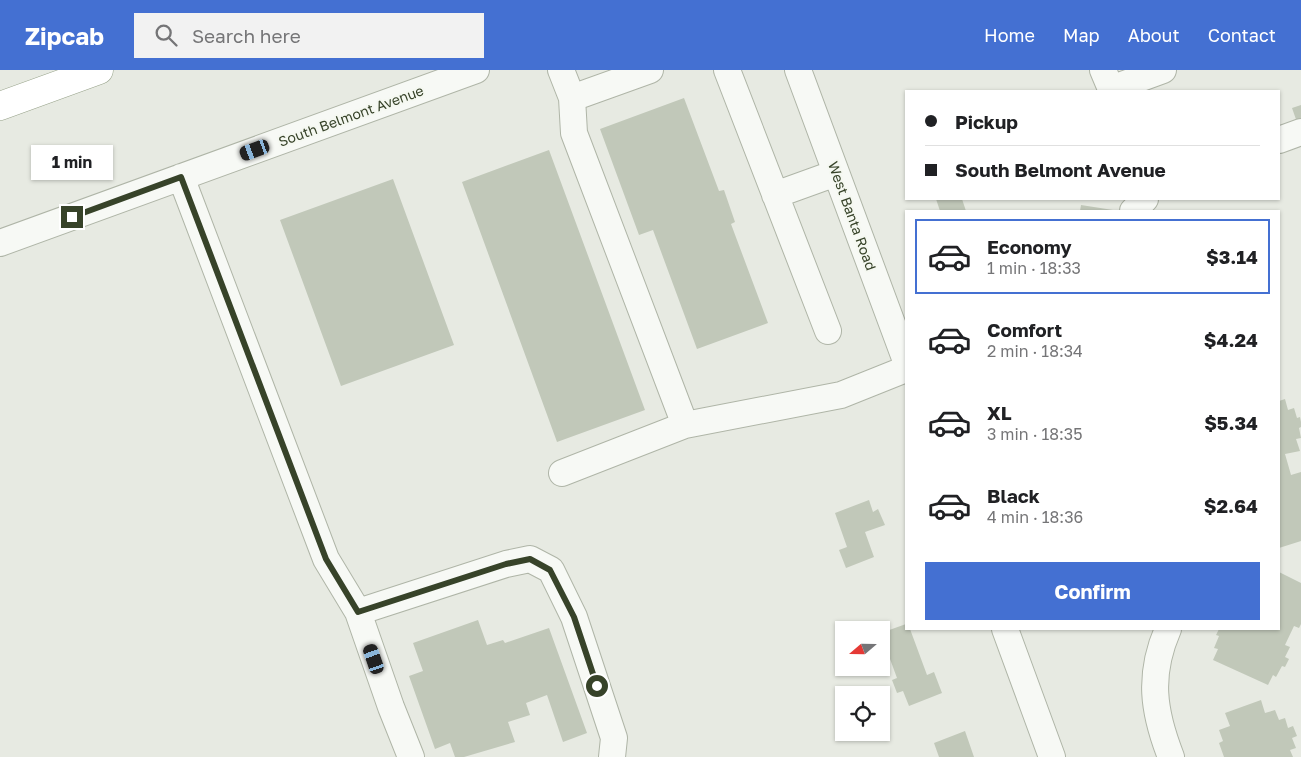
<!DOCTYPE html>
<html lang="en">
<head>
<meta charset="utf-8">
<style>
  :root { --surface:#fff; --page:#f2f2f2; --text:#202124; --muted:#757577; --line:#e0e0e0; --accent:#4470d2 }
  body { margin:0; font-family:"Golos Text",sans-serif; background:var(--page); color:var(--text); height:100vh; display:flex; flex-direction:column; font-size:19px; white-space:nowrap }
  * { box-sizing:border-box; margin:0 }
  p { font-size:16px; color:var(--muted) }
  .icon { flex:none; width:28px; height:28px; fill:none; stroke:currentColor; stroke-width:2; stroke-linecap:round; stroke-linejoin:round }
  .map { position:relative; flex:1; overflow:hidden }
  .side { position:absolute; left:905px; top:140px; width:375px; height:420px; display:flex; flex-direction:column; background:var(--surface); border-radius:0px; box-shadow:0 1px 4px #0004 }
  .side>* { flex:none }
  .banner { position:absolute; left:905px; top:20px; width:375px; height:110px; border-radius:0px; box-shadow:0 1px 4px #0004; display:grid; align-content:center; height:110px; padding:0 20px; background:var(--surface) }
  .needle { width:32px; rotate:250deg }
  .fabs { position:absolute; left:835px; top:551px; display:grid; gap:10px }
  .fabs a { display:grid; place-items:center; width:55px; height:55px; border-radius:0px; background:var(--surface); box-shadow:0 1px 4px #0004; font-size:25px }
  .end { position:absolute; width:22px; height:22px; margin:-11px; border:6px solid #374329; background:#fff; box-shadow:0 0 0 2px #fff }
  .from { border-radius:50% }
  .bubble { position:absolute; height:35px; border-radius:0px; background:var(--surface); box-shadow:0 1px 4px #0004; font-size:16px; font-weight:700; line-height:35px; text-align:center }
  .car { position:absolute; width:15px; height:30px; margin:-15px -8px; border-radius:6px; box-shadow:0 0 4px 1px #0007; background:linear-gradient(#222 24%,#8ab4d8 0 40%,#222 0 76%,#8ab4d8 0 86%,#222 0) }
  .banner b { display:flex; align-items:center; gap:18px; height:48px; font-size:19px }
  .banner b+b { border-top:1px solid var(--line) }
  .banner i { width:12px; height:12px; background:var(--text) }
  ul { padding:9px 0 0; list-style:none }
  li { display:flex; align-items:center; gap:15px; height:75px; margin:0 10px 8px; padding:0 10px; border:2px solid transparent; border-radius:0px }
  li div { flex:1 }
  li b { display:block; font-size:19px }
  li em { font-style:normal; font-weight:700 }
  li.selected { border-color:var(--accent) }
  li>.icon { width:45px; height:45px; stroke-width:1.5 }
  .primary-button { display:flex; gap:10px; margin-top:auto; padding:10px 20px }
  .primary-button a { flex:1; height:58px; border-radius:0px; background:var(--accent); color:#fff; font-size:20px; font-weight:700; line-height:58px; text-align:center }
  header { display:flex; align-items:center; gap:30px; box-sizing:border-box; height:70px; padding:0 25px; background:var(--accent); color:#fff }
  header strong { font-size:24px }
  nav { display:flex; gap:28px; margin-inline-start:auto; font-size:18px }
  .search { width:350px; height:45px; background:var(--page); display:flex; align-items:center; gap:12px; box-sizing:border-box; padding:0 18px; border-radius:0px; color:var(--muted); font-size:19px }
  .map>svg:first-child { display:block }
  .building { fill:#c1c8b9 }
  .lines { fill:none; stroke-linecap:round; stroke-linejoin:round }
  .minor-casing { stroke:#afb5a7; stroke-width:28 }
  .highway-casing { stroke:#96a289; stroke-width:29 }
  .minor { stroke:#f7f9f5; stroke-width:26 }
  .highway { stroke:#fff; stroke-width:28 }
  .route { stroke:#374329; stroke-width:6 }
  .labels { text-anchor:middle; stroke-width:4; stroke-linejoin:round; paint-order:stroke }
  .street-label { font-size:14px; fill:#374329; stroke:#f5f8f1 }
</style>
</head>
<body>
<header>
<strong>Zipcab</strong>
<div class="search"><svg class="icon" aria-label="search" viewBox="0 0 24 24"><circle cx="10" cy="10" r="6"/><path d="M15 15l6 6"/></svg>Search here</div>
<nav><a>Home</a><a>Map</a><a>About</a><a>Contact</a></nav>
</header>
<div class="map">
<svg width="1301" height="687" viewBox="0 0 1301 687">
  <rect width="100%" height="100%" fill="#e7eae2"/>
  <path class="building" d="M684 28 719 121 724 120 735 152 731 154 768 253 697 279 653 160 639 165 600 59Z
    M1301 35V57L1299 58 1292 38Z
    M549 80 645 340 557 372 462 112Z
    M393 109 454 275 341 316 280 150Z
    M936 129H962L966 141H940Z
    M1081 135 1113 140V141H1080Z
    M1285 329 1288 340 1294 338 1297 348 1300 347 1301 352V357L1299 358 1301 368 1296 369 1300 381 1285 384 1291 405 1301 402V471L1279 478V331Z
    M869 430 873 442 878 439 885 455 865 462 874 487 846 498 839 480 847 477 835 443Z
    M1279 502 1301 513V554L1299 558 1294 556 1285 575 1290 577 1285 587 1289 589 1285 597 1282 596 1276 607 1273 605 1268 615 1213 590 1218 579 1214 578 1219 566 1216 565 1219 559H1279Z
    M478 550 487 575 503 570 505 573 549 558 587 663 563 672 547 625 526 633 530 645 508 652 515 672 464 687H455L450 673 435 679 409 606 423 601 413 573Z
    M906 554V559H910L927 605 934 602 942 623 909 636 903 621 897 623 892 610 897 608 890 589 881 592V563Z
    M1261 630 1265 643 1275 640 1279 650 1285 648 1288 658 1293 656 1297 666 1292 668 1296 678 1290 680 1293 687H1224L1219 673 1223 671 1219 660 1230 656 1225 643Z
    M965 661 974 687H939L934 673Z"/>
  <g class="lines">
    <defs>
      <path id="minor" d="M561 0 572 28 574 63 685 355 841 325 906 299
        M727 0 828 261
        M798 0 906 291
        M1103 0 1111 19 1163 0
        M572 28 650 0
        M1279 70 1301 62
        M181 107 326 489 358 542 391 637 411 687
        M775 125 836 103
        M1133 141 1145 129
        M0 173 476 0
        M562 403 685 355
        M358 542 506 494 530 489 551 500 574 547 614 668 612 687
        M1005 559 1052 687
        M1168 559C1148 605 1153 641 1171 687"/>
      <path id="highway" d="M0 36 99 0"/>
    </defs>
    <use href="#minor" class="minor-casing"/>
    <use href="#highway" class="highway-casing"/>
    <use href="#minor" class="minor"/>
    <use href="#highway" class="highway"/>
  </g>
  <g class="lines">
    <path class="route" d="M72 147 181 107 326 489 358 542 506 494 530 489 550 500 574 547 597 616"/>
  </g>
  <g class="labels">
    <g class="street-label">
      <text transform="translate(351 46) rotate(-20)" y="5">South Belmont Avenue</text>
      <text transform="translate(852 146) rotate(70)" y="5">West Banta Road</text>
    </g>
  </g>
</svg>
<div class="fabs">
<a><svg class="needle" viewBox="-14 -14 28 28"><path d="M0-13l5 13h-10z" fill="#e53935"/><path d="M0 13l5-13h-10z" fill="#757577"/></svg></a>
<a><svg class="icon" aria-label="locate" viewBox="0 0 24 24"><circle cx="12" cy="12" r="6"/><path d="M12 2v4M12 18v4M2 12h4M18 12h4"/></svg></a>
</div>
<i class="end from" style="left:597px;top:616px"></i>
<i class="end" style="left:72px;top:147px"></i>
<div class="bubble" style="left:31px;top:75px;width:82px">1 min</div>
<i class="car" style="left:255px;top:80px;rotate:250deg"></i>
<i class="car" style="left:374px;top:589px;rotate:341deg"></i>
<div class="banner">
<b><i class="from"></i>Pickup</b>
<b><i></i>South Belmont Avenue</b>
</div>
<section class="side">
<ul>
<li class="selected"><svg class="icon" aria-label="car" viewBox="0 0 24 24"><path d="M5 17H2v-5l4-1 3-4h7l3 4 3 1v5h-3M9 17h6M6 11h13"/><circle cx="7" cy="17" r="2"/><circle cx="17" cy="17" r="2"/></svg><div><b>Economy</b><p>1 min · 18:33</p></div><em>$3.14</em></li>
<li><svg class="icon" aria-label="car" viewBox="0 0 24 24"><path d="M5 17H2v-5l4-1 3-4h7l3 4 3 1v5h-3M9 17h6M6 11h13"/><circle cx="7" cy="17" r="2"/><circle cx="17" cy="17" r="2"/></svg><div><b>Comfort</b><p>2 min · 18:34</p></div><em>$4.24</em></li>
<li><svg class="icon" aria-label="car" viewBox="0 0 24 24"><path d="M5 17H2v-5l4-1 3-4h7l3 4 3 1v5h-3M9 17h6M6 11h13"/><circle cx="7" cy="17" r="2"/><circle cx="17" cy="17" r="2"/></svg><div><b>XL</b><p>3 min · 18:35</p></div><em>$5.34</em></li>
<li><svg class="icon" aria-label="car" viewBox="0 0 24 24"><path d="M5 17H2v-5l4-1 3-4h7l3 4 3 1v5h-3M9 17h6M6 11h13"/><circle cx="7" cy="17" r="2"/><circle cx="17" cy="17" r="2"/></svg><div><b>Black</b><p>4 min · 18:36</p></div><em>$2.64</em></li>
</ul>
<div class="primary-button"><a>Confirm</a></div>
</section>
</div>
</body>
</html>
